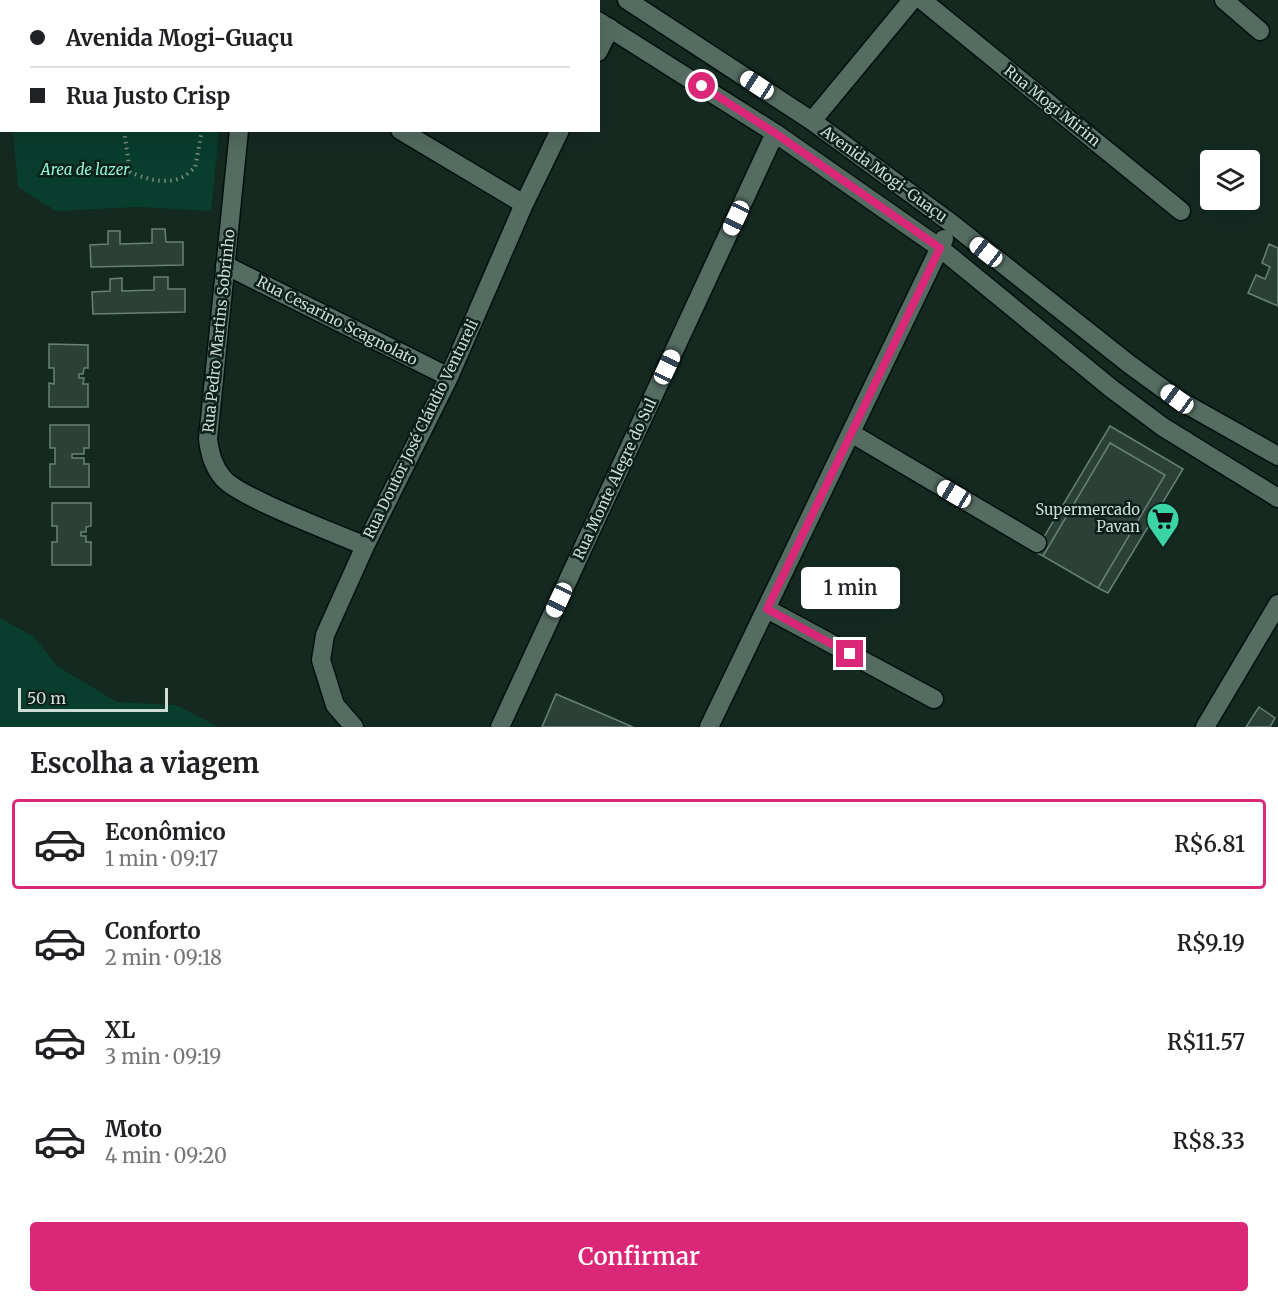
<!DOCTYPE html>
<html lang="pt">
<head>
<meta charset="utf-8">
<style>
  :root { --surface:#fff; --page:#f2f2f2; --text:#202124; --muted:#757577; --line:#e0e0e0; --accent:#db2777 }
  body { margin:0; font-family:Merriweather,serif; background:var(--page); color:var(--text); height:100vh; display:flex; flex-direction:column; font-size:22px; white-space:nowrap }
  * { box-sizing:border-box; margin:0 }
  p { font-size:20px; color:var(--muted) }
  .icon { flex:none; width:33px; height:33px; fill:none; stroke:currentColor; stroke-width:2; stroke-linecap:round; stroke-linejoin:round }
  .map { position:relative; height:727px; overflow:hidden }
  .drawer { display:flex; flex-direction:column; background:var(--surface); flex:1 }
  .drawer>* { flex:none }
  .guide { position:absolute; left:0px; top:0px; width:600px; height:132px; box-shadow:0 6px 24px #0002; display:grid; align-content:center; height:132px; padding:0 30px; background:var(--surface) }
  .fabs { position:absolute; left:1200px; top:150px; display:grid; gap:12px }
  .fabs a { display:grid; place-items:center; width:60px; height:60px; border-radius:6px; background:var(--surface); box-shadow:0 6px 24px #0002; font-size:30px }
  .scale { position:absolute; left:18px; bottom:15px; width:150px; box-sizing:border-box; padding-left:6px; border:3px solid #cfdcd6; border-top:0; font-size:16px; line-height:21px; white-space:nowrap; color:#cfdcd6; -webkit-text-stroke:4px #0a2018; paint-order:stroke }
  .end { position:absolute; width:27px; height:27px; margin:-14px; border:8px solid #db2777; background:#fff; box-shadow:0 0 0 3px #fff }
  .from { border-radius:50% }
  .bubble { position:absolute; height:42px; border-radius:6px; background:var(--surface); box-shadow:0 6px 24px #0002; font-size:20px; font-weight:600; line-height:42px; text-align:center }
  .car { position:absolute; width:18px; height:36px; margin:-18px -9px; border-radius:8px; box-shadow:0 0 4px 2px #0007; background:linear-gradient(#fff 24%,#345 0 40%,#fff 0 76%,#345 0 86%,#fff 0) }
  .guide b { display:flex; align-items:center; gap:21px; height:57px; font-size:22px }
  .guide b+b { border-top:2px solid var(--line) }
  .guide i { width:15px; height:15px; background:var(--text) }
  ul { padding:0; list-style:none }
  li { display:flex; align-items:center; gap:18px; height:90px; margin:0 12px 9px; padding:0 18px; border:3px solid transparent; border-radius:6px }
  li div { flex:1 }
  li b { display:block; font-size:22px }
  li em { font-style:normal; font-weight:600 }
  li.current { border-color:var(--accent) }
  li>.icon { width:54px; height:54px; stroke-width:1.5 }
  h2 { padding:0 30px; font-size:27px; line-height:72px }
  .action { display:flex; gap:12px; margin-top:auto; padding:12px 30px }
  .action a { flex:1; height:69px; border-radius:6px; background:var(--accent); color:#fff; font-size:24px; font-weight:600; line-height:69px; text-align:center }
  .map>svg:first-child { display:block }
  .green { fill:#093d2d }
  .building { fill:#2b4138; stroke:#688076; stroke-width:1.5 }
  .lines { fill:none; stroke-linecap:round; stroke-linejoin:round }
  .minor-casing { stroke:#00120b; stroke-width:21 }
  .path { stroke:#7a8b83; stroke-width:4; stroke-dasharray:1.5 4.5; stroke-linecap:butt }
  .minor { stroke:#546c62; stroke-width:18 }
  .route { stroke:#db2777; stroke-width:8 }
  .labels { text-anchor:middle; stroke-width:5; stroke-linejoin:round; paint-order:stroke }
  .street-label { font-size:15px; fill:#cfdcd6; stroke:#0a2018 }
  .park-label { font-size:15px; font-style:italic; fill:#96f8d3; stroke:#0a2018 }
  .poi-label { font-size:15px; fill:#cfdcd6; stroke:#0a2018; text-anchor:end }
</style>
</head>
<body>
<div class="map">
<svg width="1278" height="727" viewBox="0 0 1278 727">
  <rect width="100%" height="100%" fill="#142a21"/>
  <path class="green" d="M6 0H233L6 2Z
    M13 131H219L211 211 138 207 56 211 18 187Z
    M0 618 33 636 57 666 117 702 176 705 219 727H0Z"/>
  <path class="building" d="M152 229H165L166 242H183V265L91 267 90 245 108 244V231H120V244L152 243Z
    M1269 244 1278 248V306L1248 293 1256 275 1265 279 1270 267 1262 263Z
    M154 277H168V289H185V312L93 314 92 292 110 291V279L122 278V291L154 290Z
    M49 344 88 345V368H84L83 374H79V378H84L83 384H88V407H49V383L54 384V368H49Z
    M50 425H89V448H84V454H72V458H84V464H89V487H50V464H55V448H50Z
    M1110 426 1183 469 1108 593 1098 588 1165 475 1110 443 1043 556 1035 552Z
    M1110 443 1165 475 1098 588 1043 556Z
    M52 503H91V526L86 527V532H81V536H86V542H91V565H52V542H57V526H52Z
    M556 694 633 727H542Z
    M1259 707 1275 718 1270 727H1246Z"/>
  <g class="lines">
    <defs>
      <path id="minor" d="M559 0 562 2
        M627 0 812 121 951 223 1129 364 1177 399 1278 456
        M922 0 1181 211
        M1224 0 1260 31
        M251 2 252 0
        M598 21 775 133 940 248 1112 389 1163 427 1278 498
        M598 52 610 28
        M812 121 912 0
        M239 130 208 439C210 454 213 466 223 478 238 497 338 534 365 546
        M400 130 524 204
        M225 265 449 377
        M851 433 1037 543
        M767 609 934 699
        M354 727 335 705 321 660 325 635 365 546 449 377 524 204 560 130
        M500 727 775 133
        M709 727 944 239
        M1205 727 1278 604"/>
    </defs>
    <use href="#minor" class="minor-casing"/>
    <path class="path" d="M55 0 56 2
      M113 2 114 0
      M219 2V0
      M124 130 130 172C145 179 167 185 183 177 187 175 191 170 195 168L202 130"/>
    <use href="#minor" class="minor"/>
  </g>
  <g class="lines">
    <path class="route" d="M702 86 775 133 940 248 767 609 850 654"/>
  </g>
  <defs>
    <symbol id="supermarket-pin" viewBox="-11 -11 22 30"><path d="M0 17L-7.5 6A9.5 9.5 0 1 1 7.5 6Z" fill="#3ad4a5" stroke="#0a2018"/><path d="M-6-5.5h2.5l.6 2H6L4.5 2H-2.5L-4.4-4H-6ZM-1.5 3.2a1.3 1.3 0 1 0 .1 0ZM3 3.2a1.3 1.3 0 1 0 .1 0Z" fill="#111"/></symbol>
  </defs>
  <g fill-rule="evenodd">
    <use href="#supermarket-pin" x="1144" y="500" width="38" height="52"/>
  </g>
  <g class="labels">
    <g class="street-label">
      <text transform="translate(1052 106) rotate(39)" y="5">Rua Mogi Mirim</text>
      <text transform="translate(884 174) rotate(36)" y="5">Avenida Mogi-Guaçu</text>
      <text transform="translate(337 321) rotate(27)" y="5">Rua Cesarino Scagnolato</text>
      <text transform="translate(219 331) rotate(-84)" y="5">Rua Pedro Martins Sobrinho</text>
      <text transform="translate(421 429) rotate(-64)" y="5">Rua Doutor José Cláudio Ventureli</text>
      <text transform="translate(615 479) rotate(-65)" y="5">Rua Monte Alegre do Sul</text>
    </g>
    <g class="park-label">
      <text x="85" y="175">Area de lazer</text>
    </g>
    <g class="poi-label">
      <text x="1140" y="515">Supermercado<tspan x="1140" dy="17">Pavan</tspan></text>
    </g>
  </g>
</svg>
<div class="fabs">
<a><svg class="icon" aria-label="layers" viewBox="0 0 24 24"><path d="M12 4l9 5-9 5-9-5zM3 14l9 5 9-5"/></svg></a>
</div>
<div class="scale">50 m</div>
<i class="end from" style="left:702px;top:86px"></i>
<i class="end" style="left:850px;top:654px"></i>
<div class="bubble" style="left:801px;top:567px;width:99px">1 min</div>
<i class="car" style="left:757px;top:85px;rotate:303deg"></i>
<i class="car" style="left:736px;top:218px;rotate:205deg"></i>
<i class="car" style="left:986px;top:252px;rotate:308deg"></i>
<i class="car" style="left:667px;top:367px;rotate:25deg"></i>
<i class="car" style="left:1177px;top:399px;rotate:306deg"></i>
<i class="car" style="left:954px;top:494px;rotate:301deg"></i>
<i class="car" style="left:559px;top:600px;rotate:205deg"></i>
<div class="guide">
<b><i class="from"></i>Avenida Mogi-Guaçu</b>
<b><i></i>Rua Justo Crisp</b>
</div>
</div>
<section class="drawer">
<h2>Escolha a viagem</h2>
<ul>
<li class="current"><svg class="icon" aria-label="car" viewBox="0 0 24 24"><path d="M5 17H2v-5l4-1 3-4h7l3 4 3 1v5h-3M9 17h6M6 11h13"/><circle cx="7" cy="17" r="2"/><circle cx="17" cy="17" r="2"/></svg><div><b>Econômico</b><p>1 min · 09:17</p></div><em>R$6.81</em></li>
<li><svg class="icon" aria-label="car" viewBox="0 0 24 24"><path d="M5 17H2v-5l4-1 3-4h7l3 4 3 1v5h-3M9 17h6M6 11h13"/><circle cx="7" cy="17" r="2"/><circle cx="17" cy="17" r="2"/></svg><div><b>Conforto</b><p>2 min · 09:18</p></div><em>R$9.19</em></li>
<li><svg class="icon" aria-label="car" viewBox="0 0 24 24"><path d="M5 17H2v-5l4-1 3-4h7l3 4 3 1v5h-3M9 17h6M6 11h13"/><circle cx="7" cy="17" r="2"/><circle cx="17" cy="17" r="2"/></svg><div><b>XL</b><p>3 min · 09:19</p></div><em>R$11.57</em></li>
<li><svg class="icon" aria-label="car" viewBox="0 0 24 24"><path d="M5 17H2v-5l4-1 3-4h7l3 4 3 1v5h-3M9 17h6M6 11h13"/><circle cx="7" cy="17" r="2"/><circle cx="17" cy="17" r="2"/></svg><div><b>Moto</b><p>4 min · 09:20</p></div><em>R$8.33</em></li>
</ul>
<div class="action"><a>Confirmar</a></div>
</section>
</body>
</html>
